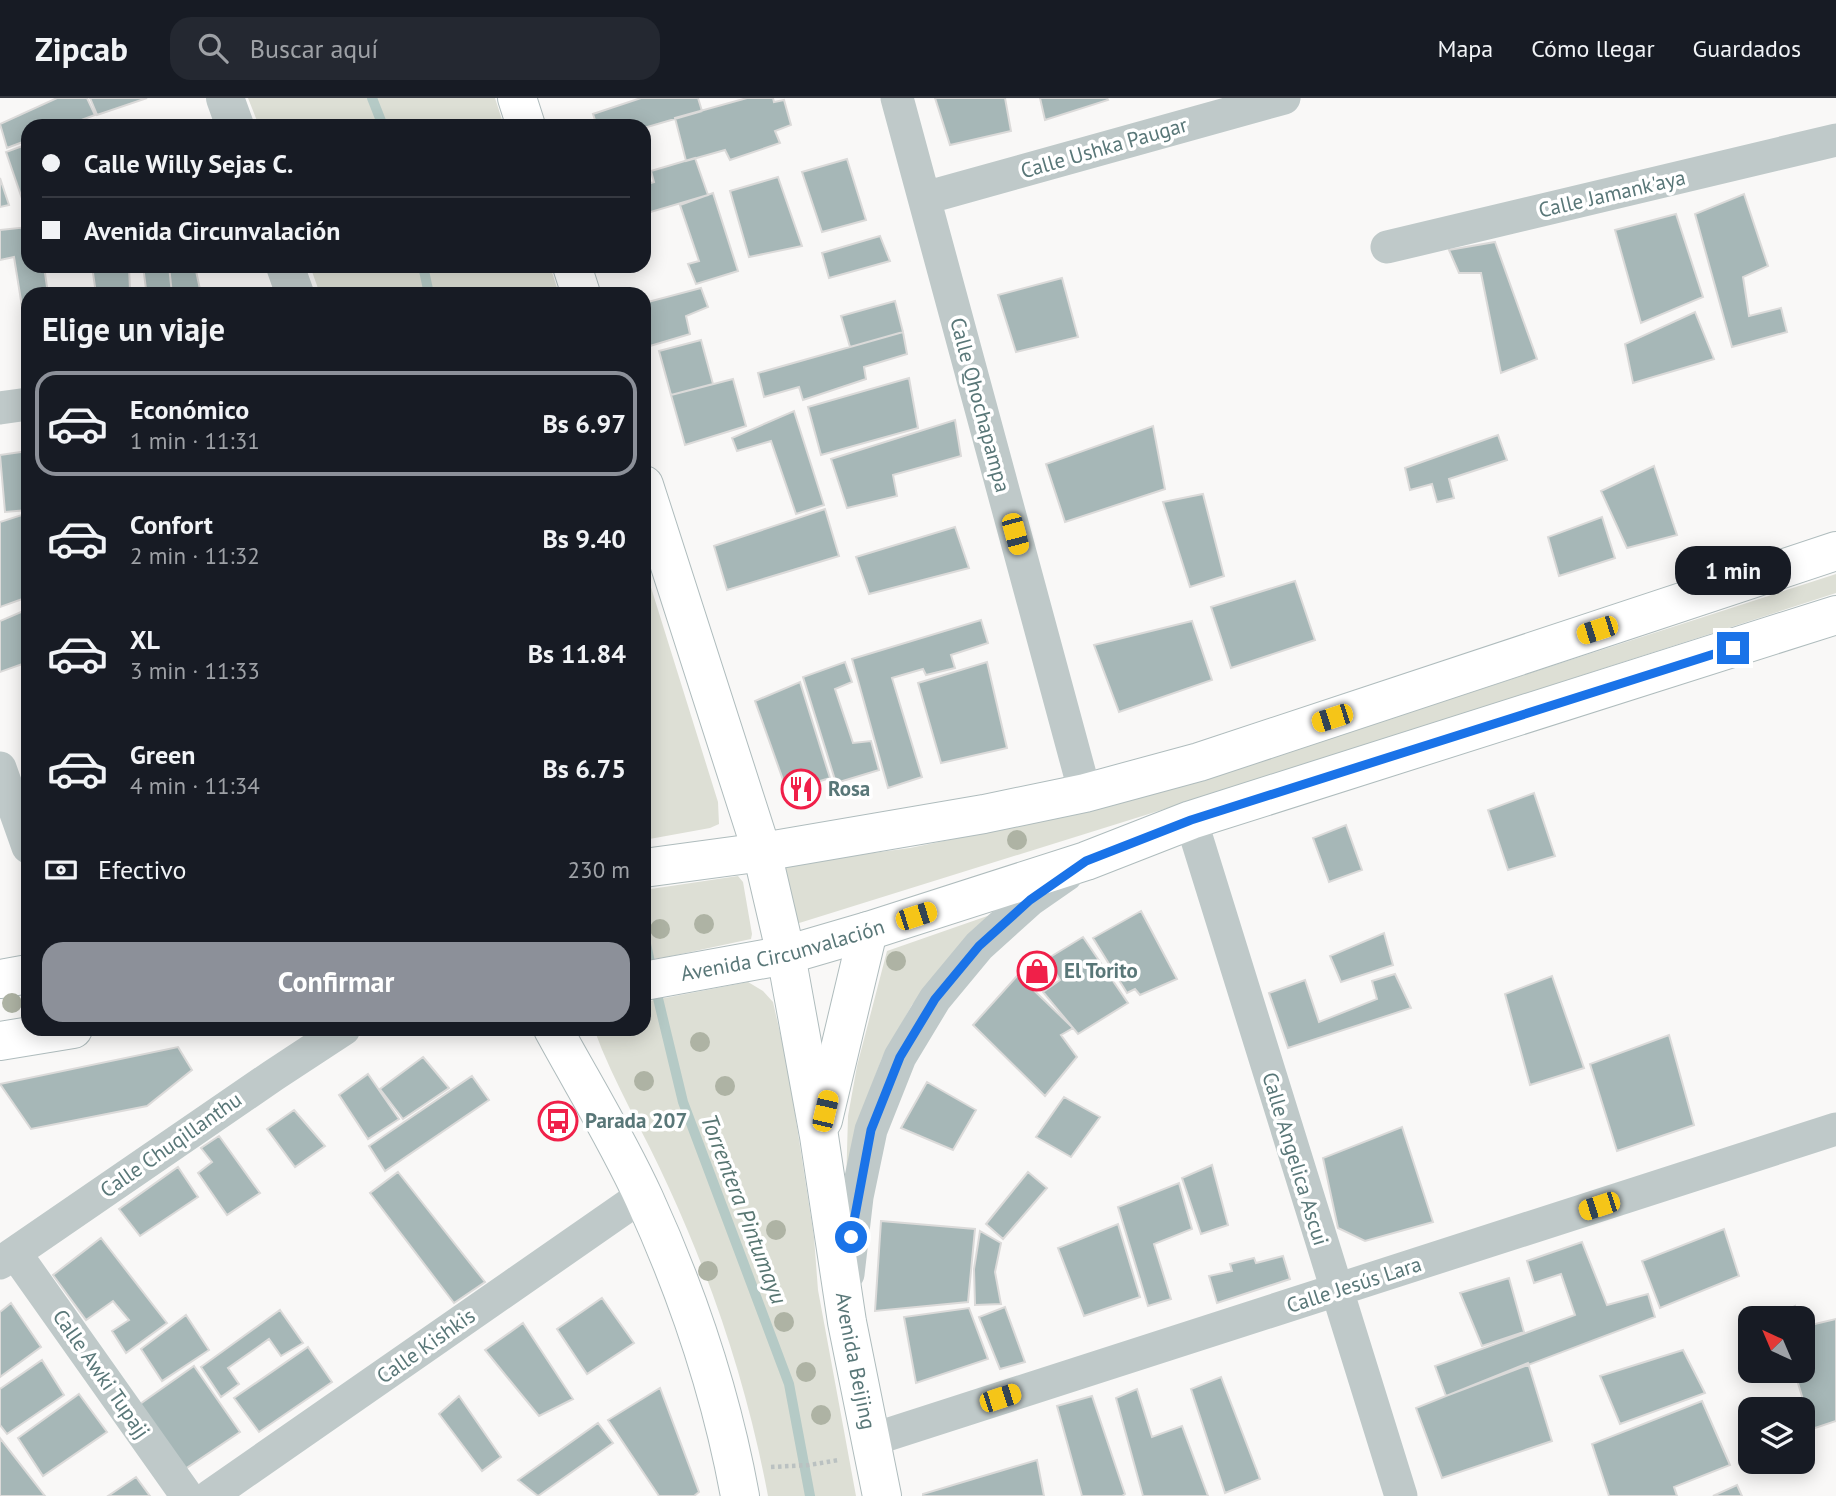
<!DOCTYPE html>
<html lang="es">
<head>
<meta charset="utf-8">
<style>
  :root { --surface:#171b24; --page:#242831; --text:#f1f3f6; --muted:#9ea1a6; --line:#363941; --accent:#8c9099 }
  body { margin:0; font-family:"PT Sans",sans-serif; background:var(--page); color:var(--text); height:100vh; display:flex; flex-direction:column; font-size:26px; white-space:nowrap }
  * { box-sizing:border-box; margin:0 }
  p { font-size:23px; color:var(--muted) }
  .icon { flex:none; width:38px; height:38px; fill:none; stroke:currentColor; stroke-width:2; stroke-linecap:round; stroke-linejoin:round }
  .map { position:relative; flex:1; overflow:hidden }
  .details { position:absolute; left:21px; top:189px; width:630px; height:749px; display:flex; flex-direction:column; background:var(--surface); border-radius:21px; box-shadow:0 4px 18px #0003 }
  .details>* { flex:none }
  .guide { position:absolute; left:21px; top:21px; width:630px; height:154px; border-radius:21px; box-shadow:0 4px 18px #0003; display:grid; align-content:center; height:154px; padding:0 21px; background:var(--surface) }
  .needle { width:46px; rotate:316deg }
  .buttons { position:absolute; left:1738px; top:1208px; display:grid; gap:14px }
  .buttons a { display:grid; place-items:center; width:77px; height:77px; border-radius:14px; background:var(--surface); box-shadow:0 4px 18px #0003; font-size:35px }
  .end { position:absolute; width:32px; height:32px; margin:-16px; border:9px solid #1a73e8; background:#fff; box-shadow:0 0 0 4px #fff }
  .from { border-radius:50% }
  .bubble { position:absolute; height:49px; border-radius:21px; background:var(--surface); box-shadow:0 4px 18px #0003; font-size:23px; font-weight:700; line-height:49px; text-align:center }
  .car { position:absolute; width:21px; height:42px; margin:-21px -10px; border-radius:9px; box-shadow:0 0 5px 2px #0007; background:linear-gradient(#f5c518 24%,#345 0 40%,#f5c518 0 76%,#345 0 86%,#f5c518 0) }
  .guide b { display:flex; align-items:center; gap:24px; height:66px; font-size:26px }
  .guide b+b { border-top:2px solid var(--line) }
  .guide i { width:18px; height:18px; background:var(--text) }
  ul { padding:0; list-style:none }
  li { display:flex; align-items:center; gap:21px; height:105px; margin:0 14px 10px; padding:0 7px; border:4px solid transparent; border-radius:21px }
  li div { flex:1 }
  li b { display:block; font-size:26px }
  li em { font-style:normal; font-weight:700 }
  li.active { border-color:var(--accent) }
  li>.icon { width:63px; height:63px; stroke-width:1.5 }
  h2 { padding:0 21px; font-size:32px; line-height:84px }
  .pay { display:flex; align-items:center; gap:18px; height:77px; padding:0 21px; font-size:26px }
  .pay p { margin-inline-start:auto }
  .primary-button { display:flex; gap:14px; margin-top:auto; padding:14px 21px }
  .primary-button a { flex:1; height:80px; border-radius:21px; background:var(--accent); color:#fff; font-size:28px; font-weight:700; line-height:80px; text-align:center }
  header { display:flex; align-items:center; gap:42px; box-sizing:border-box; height:98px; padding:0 35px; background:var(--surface); border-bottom:2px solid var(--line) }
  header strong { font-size:33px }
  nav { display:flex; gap:38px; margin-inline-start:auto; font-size:24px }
  .search { width:490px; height:63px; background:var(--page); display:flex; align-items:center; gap:18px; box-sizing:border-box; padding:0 24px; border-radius:21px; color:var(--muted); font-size:26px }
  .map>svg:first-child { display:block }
  .green { fill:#dddfd5 }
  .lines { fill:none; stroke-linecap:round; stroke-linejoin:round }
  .stream { stroke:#b5cac6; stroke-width:10 }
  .building { fill:#a6b7b7; stroke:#dbdad9; stroke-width:2 }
  .secondary-casing { stroke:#afbcbd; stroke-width:40 }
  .path { stroke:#bac1c1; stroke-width:4.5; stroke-dasharray:3.5 3.5; stroke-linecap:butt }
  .minor { stroke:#bfc9c9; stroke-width:33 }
  .tertiary { stroke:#bfc9c9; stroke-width:38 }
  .secondary { stroke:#fff; stroke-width:38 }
  .tree { fill:#aeb3a4 }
  .route { stroke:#1a73e8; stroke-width:9 }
  .labels { text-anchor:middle; stroke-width:7; stroke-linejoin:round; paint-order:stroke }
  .street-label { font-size:21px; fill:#597778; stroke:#fff }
  .poi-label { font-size:21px; font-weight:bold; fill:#597778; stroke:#fff; text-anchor:start }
  .water-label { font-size:23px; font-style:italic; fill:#587672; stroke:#fff }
</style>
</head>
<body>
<header>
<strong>Zipcab</strong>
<div class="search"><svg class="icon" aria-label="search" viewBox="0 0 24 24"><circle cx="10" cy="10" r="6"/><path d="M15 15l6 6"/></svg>Buscar aquí</div>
<nav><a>Mapa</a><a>Cómo llegar</a><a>Guardados</a></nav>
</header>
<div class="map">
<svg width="1836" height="1398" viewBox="0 0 1836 1398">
  <rect width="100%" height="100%" fill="#f9f8f7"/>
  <path class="green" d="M248 0H495L504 28H259Z
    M310 168H550L559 196H320Z
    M644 467 718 704 719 726 710 730 644 742Z
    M1836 476V495L1277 676 796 826 783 767 910 750 1074 716 1274 658Z
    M738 778 743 784 752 836 751 841 667 859 644 862V792Z
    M996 815 912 907 882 960 863 1011 846 1089 848 1018 857 968 887 853Z
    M748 884 763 893 773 904 788 970 814 1139 818 1192 856 1398H768C748 1291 714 1188 669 1090 645 1036 614 986 594 931H644V904Z"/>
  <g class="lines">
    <path class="stream" d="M372 0 383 28
      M423 168 429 196
      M644 837 652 873
      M655 888 683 1004 789 1286 810 1398"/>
  </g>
  <path class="building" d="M57 0H87L95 17 65 28H28V42L7 50 0 26Z
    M90 0H147L97 17Z
    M641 0H698L702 13 644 30V28H571L595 22 593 16Z
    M747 0H773L774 4 784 2 791 27 775 33 780 45 730 62 725 52 686 63 675 20Z
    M935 0H1005L1011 33 950 47Z
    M1040 0H1107L1108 2 1045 22Z
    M28 46V118L6 54Z
    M695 60 708 97 644 116V87L654 84 651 73Z
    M847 61 866 122 822 134 802 74Z
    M778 79 802 148 749 159 730 93Z
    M0 80 9 107 0 109Z
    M713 95 738 173 696 186 688 166 699 163 680 107Z
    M1744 96 1768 168 1743 179 1749 218 1781 210 1787 234 1732 249 1695 116Z
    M1676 116 1703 199 1641 225 1615 132Z
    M28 129V168H44L48 196H28V246L14 159 0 162V132Z
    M880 138 890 163 829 180 822 155Z
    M1495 144 1537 261 1501 275 1481 175H1459L1449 152Z
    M92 168H129L130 192 96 196Z
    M143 168H169L172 196H125L146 191Z
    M169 168H195L201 196H172Z
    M1062 180 1078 239 1016 254 998 197Z
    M701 190 708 209 686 218 690 236 650 248 644 228V205Z
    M895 203 903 234 850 249 841 218Z
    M1695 214 1714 261 1633 285 1625 246Z
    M903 234 907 256 864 269 866 281 803 302 799 289 764 299 758 275Z
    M701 242 713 286 671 297 659 253Z
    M909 280 918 330 821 357 808 309Z
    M733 281 746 328 685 347 671 297Z
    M794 313 824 407 796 416 771 343 737 353 732 340Z
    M955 322 961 358 893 377 897 398 847 410 831 361Z
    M1153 328 1165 391 1065 424 1046 366Z
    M1498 337 1507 362 1449 381 1454 400 1437 404 1432 386 1410 392 1405 370Z
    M28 353V412L5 414 0 357Z
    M1654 368 1677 437 1627 450 1601 393Z
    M1203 396 1224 478 1190 489 1163 404Z
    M825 411 839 458 727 492 714 448Z
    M28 415V499L0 509V424Z
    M1602 419 1615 460 1559 478 1548 439Z
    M955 429 969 470 869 496 856 459Z
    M1295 483 1315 542 1231 570 1211 509Z
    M28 511V564L0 574V523Z
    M981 522 988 545 951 557 955 570 926 577 923 571 892 580 922 679 888 690 852 561Z
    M1192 523 1212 582 1119 614 1094 547Z
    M845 564 852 584 835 591 853 645 871 643 879 672 836 685 803 579Z
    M987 564 1007 650 941 665 918 585Z
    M800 584 830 680 787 693 755 603Z
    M1534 695 1555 758 1508 772 1488 712Z
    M1346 727 1362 772 1329 784 1313 740Z
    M1141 813 1177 881 1140 897 1135 891 1127 895 1093 840Z
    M1384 835 1393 867 1341 884 1330 858Z
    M1083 839 1128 905 1078 936 1043 894 1060 882 1047 861Z
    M1395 876 1411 910 1288 950 1269 895 1305 882 1319 924 1377 901 1372 883Z
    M1018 877 1073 930 1061 937 1077 959 1045 998 973 927Z
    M1552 878 1584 970 1530 987 1505 896Z
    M1669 937 1694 1027 1617 1053 1590 966Z
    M178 949 192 972 147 1008 31 1031 0 986Z
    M423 959 449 990 403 1021 380 991Z
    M368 976 399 1021 368 1041 339 997Z
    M472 978 489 1002 385 1073 369 1048Z
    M927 984 976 1012 953 1052 901 1030Z
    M1064 999 1100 1019 1071 1059 1036 1039Z
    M294 1012 325 1048 295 1069 267 1031Z
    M1402 1029 1433 1124 1365 1143 1338 1130 1323 1060Z
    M219 1038 260 1095 227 1117 198 1075 212 1064 201 1050Z
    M1212 1067 1228 1127 1201 1136 1182 1080Z
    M178 1069 198 1099 140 1138 119 1111Z
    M398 1074 485 1184 454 1205 370 1095Z
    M1028 1074 1047 1090 1003 1141 986 1126Z
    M1179 1085 1192 1131 1154 1146 1171 1201 1148 1208 1118 1109Z
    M881 1123 975 1131 968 1204 875 1213Z
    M1118 1126 1140 1199 1084 1218 1058 1150Z
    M1724 1131 1739 1178 1660 1210 1642 1163Z
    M980 1133 1001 1145 995 1174 1001 1206 975 1207 974 1171Z
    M101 1140 167 1225 126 1255 112 1233 129 1222 113 1203 86 1222 53 1177Z
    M1582 1144 1607 1207 1648 1196 1655 1219 1446 1298 1435 1268 1575 1217 1561 1176 1534 1185 1527 1163Z
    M1283 1158 1290 1181 1217 1205 1209 1178 1232 1173 1230 1166 1254 1160 1256 1165Z
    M1509 1180 1524 1234 1482 1248 1460 1195Z
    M602 1200 634 1245 587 1276 557 1231Z
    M11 1205 41 1249 0 1279V1214Z
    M1795 1208 1799 1220H1778L1777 1218Z
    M1005 1209 1025 1264 1000 1271 979 1219Z
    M969 1210 988 1261 916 1285 904 1219Z
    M280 1212 303 1245 281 1258 269 1241 228 1270 239 1286 221 1299 201 1269Z
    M186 1217 209 1252 162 1283 141 1251Z
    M1836 1221V1323L1812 1331 1794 1272H1802V1229Z
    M523 1225 573 1301 539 1318 485 1252Z
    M308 1249 332 1284 259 1334 234 1300Z
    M1683 1252 1705 1295 1620 1326 1600 1278Z
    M42 1262 64 1297 7 1336 0 1327V1291Z
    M1528 1265 1552 1343 1442 1380 1416 1310Z
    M194 1268 240 1334 185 1371 140 1306Z
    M1221 1279 1260 1381 1225 1395 1191 1291Z
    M660 1290 699 1394 694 1398H659L608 1322Z
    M1137 1291 1152 1339 1182 1328 1208 1398H1143L1116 1300Z
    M79 1296 107 1334 43 1378 18 1340Z
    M459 1298 501 1359 482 1373 439 1316Z
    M1092 1298 1125 1396 1122 1398H1082L1057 1308Z
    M1702 1303 1730 1367 1674 1389 1677 1398H1609L1592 1346Z
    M598 1325 613 1345 538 1398 518 1382Z
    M0 1340 45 1398H0Z
    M1037 1362 1044 1398H923V1396Z
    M136 1379 150 1398H108Z
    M1737 1387 1742 1398H1713Z"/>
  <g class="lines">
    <defs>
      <g id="secondary">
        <path d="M517 0 526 28"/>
        <path d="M572 168 581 196"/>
        <path id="s1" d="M644 387 762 754 786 857 819 1038 847 1224 882 1398"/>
        <path d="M644 770 762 754 984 716 1085 695 1199 664 1836 453"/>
        <path d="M0 881 28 876"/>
        <path id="s2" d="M644 883 786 857 868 833 1086 763 1191 722 1836 517"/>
        <path d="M553 931C583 986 618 1043 644 1100 688 1196 721 1294 740 1398"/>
        <path d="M0 943 73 931"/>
        <path d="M823 1022 868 833"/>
      </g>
    </defs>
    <use href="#secondary" class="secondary-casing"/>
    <path class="path" d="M771 1369 809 1367 839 1362"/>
    <path class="minor" d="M897 0 1085 695
      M925 100 1284 0
      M1387 149 1836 42
      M0 310 28 306
      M0 670 28 749
      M1191 722 1401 1398
      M15 1155 187 1398
      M0 1165 274 977 344 931
      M848 1176 857 1099 871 1032 900 959 935 901 979 848 1030 802 1066 777
      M871 1342 1836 1031
      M210 1398 643 1097"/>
    <path class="tertiary" d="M225 0 235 28
      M285 168 295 196"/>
    <use href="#secondary" class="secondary"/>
  </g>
  <g class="tree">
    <circle cx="1017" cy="742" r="10"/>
    <circle cx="704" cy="826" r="10"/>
    <circle cx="660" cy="831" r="10"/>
    <circle cx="896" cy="863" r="10"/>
    <circle cx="12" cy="905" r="10"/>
    <circle cx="700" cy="944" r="10"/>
    <circle cx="644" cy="983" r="10"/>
    <circle cx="725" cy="988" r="10"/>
    <circle cx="776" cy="1132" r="10"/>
    <circle cx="708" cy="1173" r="10"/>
    <circle cx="784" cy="1224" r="10"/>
    <circle cx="806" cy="1274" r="10"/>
    <circle cx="821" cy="1317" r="10"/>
  </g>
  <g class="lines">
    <path class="route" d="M851 1139 871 1032 900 959 935 901 979 848 1030 802 1086 763 1191 722 1733 550"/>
  </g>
  <defs>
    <symbol id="restaurant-ring" viewBox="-11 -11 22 22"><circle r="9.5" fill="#fff" stroke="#f02049" stroke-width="1.5"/><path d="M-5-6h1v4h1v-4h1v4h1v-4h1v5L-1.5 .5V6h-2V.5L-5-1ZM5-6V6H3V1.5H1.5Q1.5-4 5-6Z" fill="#f02049"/></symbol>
    <symbol id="shop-ring" viewBox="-11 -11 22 22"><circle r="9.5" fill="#fff" stroke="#f02049" stroke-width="1.5"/><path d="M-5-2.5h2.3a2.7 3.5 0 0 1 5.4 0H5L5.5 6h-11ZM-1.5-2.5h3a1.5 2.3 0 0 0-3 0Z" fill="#f02049"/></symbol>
    <symbol id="bus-ring" viewBox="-11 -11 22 22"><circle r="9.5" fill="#fff" stroke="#f02049" stroke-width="1.5"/><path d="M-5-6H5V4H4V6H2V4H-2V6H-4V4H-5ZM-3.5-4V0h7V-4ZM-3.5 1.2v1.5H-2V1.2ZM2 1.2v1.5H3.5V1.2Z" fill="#f02049"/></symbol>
  </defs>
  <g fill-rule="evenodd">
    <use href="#restaurant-ring" x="779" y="669" width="44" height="44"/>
    <use href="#shop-ring" x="1015" y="851" width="44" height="44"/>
    <use href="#bus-ring" x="536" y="1001" width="44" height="44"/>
  </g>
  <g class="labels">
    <g class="street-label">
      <text transform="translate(1104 50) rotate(-16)" y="7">Calle Ushka Paugar</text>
      <text transform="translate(1612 96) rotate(-13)" y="7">Calle Jamank'aya</text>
      <text transform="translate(980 307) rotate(75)" y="7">Calle Qhochapampa</text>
      <text dy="7" stroke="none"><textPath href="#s2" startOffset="142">Avenida Circunvalación</textPath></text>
      <text transform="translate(171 1047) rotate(-35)" y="7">Calle Chuqillanthu</text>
      <text transform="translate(1295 1061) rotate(73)" y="7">Calle Angelica Ascui</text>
      <text transform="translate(1354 1187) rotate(-18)" y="7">Calle Jesús Lara</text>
      <text transform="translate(426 1248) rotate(-35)" y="7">Calle Kishkis</text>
      <text dy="7" stroke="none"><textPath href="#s1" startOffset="903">Avenida Beijing</textPath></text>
      <text transform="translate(101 1276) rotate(55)" y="7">Calle Awki Tupajj</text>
    </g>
    <g class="poi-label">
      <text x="828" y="698">Rosa</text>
      <text x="1064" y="880">El Torito</text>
      <text x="585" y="1030">Parada 207</text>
    </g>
    <g class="water-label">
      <text transform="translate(744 1111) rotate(69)" y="8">Torrentera Pintumayu</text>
    </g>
  </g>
</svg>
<div class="buttons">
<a><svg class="needle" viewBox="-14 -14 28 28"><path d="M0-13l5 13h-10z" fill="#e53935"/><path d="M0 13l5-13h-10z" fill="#9ea1a6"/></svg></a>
<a><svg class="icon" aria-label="layers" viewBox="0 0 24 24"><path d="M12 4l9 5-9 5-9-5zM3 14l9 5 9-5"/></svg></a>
</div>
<i class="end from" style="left:851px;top:1139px"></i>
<i class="end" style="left:1733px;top:550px"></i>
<div class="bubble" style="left:1675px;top:448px;width:116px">1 min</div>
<i class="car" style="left:1015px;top:436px;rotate:165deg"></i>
<i class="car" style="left:1597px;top:532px;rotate:252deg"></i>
<i class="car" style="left:1332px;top:620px;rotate:252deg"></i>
<i class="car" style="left:916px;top:818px;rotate:72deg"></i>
<i class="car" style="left:825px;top:1013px;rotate:13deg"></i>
<i class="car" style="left:1599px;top:1108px;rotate:252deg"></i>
<i class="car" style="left:1000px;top:1300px;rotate:72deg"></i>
<div class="guide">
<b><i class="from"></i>Calle Willy Sejas C.</b>
<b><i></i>Avenida Circunvalación</b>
</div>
<section class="details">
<h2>Elige un viaje</h2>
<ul>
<li class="active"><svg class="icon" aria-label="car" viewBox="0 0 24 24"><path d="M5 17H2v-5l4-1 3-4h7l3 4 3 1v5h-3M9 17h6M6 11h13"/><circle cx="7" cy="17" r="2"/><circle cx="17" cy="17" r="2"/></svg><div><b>Económico</b><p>1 min · 11:31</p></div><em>Bs 6.97</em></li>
<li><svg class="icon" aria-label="car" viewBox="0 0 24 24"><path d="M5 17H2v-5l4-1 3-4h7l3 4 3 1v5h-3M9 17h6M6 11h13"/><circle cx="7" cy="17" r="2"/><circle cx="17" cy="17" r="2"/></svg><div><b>Confort</b><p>2 min · 11:32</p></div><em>Bs 9.40</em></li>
<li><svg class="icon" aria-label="car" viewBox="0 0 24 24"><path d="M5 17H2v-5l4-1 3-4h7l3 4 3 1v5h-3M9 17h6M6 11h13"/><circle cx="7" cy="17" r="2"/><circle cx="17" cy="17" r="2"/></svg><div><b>XL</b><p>3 min · 11:33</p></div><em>Bs 11.84</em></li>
<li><svg class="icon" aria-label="car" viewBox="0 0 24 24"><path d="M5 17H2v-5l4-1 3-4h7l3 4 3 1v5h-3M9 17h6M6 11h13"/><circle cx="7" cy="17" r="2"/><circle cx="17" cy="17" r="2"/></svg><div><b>Green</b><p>4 min · 11:34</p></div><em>Bs 6.75</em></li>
</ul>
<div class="pay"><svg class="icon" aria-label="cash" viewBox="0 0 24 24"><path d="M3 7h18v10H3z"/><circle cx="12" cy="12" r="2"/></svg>Efectivo<p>230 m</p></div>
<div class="primary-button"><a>Confirmar</a></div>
</section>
</div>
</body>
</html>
